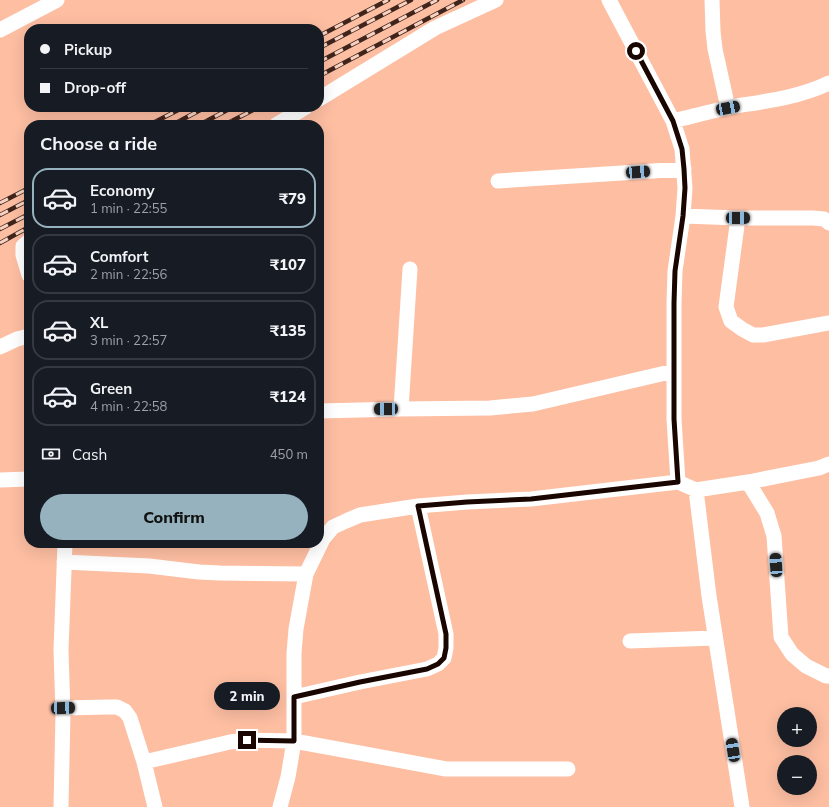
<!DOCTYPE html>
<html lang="en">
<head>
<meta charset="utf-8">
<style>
  :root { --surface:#171b24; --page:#242831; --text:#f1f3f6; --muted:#9ea1a6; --line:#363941; --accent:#95b2be }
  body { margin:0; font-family:Mulish,sans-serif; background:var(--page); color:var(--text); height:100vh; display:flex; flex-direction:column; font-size:15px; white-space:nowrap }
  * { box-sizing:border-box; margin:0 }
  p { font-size:13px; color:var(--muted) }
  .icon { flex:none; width:22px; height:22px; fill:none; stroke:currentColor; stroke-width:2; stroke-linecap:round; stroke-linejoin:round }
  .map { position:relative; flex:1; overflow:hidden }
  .panel { position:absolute; left:24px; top:120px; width:300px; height:428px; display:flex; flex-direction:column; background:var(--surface); border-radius:16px; box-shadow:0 4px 16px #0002 }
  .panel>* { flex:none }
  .top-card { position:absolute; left:24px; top:24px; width:300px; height:88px; border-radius:16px; box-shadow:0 4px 16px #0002; display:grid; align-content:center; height:88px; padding:0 16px; background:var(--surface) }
  .tools { position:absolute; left:777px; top:707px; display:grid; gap:8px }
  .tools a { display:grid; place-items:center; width:40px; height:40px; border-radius:50%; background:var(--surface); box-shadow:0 4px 16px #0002; font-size:20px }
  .end { position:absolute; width:18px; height:18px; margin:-9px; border:5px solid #1a0601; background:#fff; box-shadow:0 0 0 2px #fff }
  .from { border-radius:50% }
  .bubble { position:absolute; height:28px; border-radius:14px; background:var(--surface); box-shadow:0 4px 16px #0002; font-size:13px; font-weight:800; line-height:28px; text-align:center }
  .car { position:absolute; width:12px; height:24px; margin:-12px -6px; border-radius:5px; box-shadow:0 0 3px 1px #0007; background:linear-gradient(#222 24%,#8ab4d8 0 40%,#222 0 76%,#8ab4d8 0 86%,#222 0) }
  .top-card b { display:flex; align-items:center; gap:14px; height:38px; font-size:15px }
  .top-card b+b { border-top:1px solid var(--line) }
  .top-card i { width:10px; height:10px; background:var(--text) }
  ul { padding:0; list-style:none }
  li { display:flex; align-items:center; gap:12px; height:60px; margin:0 8px 6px; padding:0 8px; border:2px solid var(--line); border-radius:16px }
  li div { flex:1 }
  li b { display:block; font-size:15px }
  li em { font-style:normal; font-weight:800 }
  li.selected { border-color:var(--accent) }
  li>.icon { width:36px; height:36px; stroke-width:1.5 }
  h2 { padding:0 16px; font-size:18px; line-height:48px }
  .pay { display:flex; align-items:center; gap:10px; height:44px; padding:0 16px; font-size:15px }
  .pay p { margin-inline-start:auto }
  .primary-button { display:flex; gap:8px; margin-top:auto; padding:8px 16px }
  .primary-button a { flex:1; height:46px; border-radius:24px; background:var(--accent); color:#111; font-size:16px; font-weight:800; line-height:46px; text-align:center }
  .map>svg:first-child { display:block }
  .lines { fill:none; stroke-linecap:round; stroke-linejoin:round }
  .minor { stroke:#fff; stroke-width:15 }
  .rail-casing { stroke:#40251c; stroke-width:4.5 }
  .rail { stroke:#f9d2c1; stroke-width:3; stroke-dasharray:9; stroke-linecap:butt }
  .route { stroke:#1a0601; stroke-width:5 }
</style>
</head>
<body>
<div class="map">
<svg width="829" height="807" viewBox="0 0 829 807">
  <rect width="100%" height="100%" fill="#fdbea2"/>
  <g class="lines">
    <path class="minor" d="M609 0 673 121 682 149 685 188 683 216 675 271 674 303V419L678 482 696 490 748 482 767 513 774 536 781 637 792 654 806 666 826 676H829
      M712 0 713 31 715 49 728 108
      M0 30 57 0
      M319 99 435 28 496 0
      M673 121C694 116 715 110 736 106 768 101 800 97 829 83
      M276 125 306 107
      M498 181 684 169
      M683 216 738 218H813L824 219 829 223
      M738 218 726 307 731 321 742 329 753 335H763L829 323
      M29 241 23 246V255L29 275
      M0 347 17 339 29 336
      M401 409 490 408 533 404 674 371
      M319 411 401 409 410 269
      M0 480 29 479
      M748 482 819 468 829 464
      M696 490 709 596 742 807
      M64 562 149 566 199 572 220 573 306 574
      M630 641 715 638
      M294 697 360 682 427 669 438 664 444 658 446 648V634L418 506
      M63 708 108 707H117L125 711 130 718 144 762 155 807
      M144 762 230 742 247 740 294 741 446 769H568
      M61 807 63 713 61 650 65 543
      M280 807 288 777 294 741V653L296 629 306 574 323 539 333 527 346 521 360 515 418 506 467 502 531 499 678 482"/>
    <defs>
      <path id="rail" d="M319 36 388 0
        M319 48 411 0
        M319 62 437 0
        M319 76 463 0
        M149 125 184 107
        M172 125 206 107
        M199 125 233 107
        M224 125 259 107
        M0 203 29 188
        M0 215 29 200
        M0 229 29 214
        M0 243 29 227"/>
    </defs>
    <use href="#rail" class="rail-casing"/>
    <use href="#rail" class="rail"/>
  </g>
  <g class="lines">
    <path class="route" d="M247 740 294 741V697L360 682 427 669 438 664 444 658 446 648V634L418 506 467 502 531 499 678 482 674 419V303L675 271 683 216 685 188 684 169 682 149 673 121 636 51"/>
  </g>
</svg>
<div class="tools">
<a>+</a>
<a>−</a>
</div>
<i class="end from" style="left:636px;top:51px"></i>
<i class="end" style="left:247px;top:740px"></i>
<div class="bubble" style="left:214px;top:682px;width:66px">2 min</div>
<i class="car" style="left:728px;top:108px;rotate:79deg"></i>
<i class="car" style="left:638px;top:172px;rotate:86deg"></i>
<i class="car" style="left:738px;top:218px;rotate:90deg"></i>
<i class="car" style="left:386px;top:409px;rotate:269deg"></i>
<i class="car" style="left:776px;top:565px;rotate:356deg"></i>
<i class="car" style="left:63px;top:708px;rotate:88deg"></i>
<i class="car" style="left:733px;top:750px;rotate:351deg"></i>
<div class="top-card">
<b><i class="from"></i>Pickup</b>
<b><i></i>Drop-off</b>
</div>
<section class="panel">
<h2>Choose a ride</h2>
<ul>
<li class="selected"><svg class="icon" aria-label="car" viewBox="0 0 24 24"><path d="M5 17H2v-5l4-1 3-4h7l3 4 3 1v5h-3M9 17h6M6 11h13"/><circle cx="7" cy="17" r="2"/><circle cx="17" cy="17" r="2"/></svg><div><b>Economy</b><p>1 min · 22:55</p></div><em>₹79</em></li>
<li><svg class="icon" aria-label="car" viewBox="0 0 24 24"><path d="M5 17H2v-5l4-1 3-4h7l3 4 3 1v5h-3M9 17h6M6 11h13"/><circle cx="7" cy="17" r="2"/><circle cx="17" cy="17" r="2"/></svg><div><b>Comfort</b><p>2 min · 22:56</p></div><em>₹107</em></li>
<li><svg class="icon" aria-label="car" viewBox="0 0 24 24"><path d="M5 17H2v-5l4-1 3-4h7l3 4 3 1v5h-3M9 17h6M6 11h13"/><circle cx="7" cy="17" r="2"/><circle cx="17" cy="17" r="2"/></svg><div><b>XL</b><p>3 min · 22:57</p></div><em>₹135</em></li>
<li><svg class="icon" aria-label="car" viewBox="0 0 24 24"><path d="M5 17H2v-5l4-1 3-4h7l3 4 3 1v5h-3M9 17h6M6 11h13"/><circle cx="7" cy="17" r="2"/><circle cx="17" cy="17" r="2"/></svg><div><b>Green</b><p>4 min · 22:58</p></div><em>₹124</em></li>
</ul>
<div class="pay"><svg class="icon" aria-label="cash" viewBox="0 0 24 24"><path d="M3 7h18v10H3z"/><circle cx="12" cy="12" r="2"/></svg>Cash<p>450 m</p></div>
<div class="primary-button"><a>Confirm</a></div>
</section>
</div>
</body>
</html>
